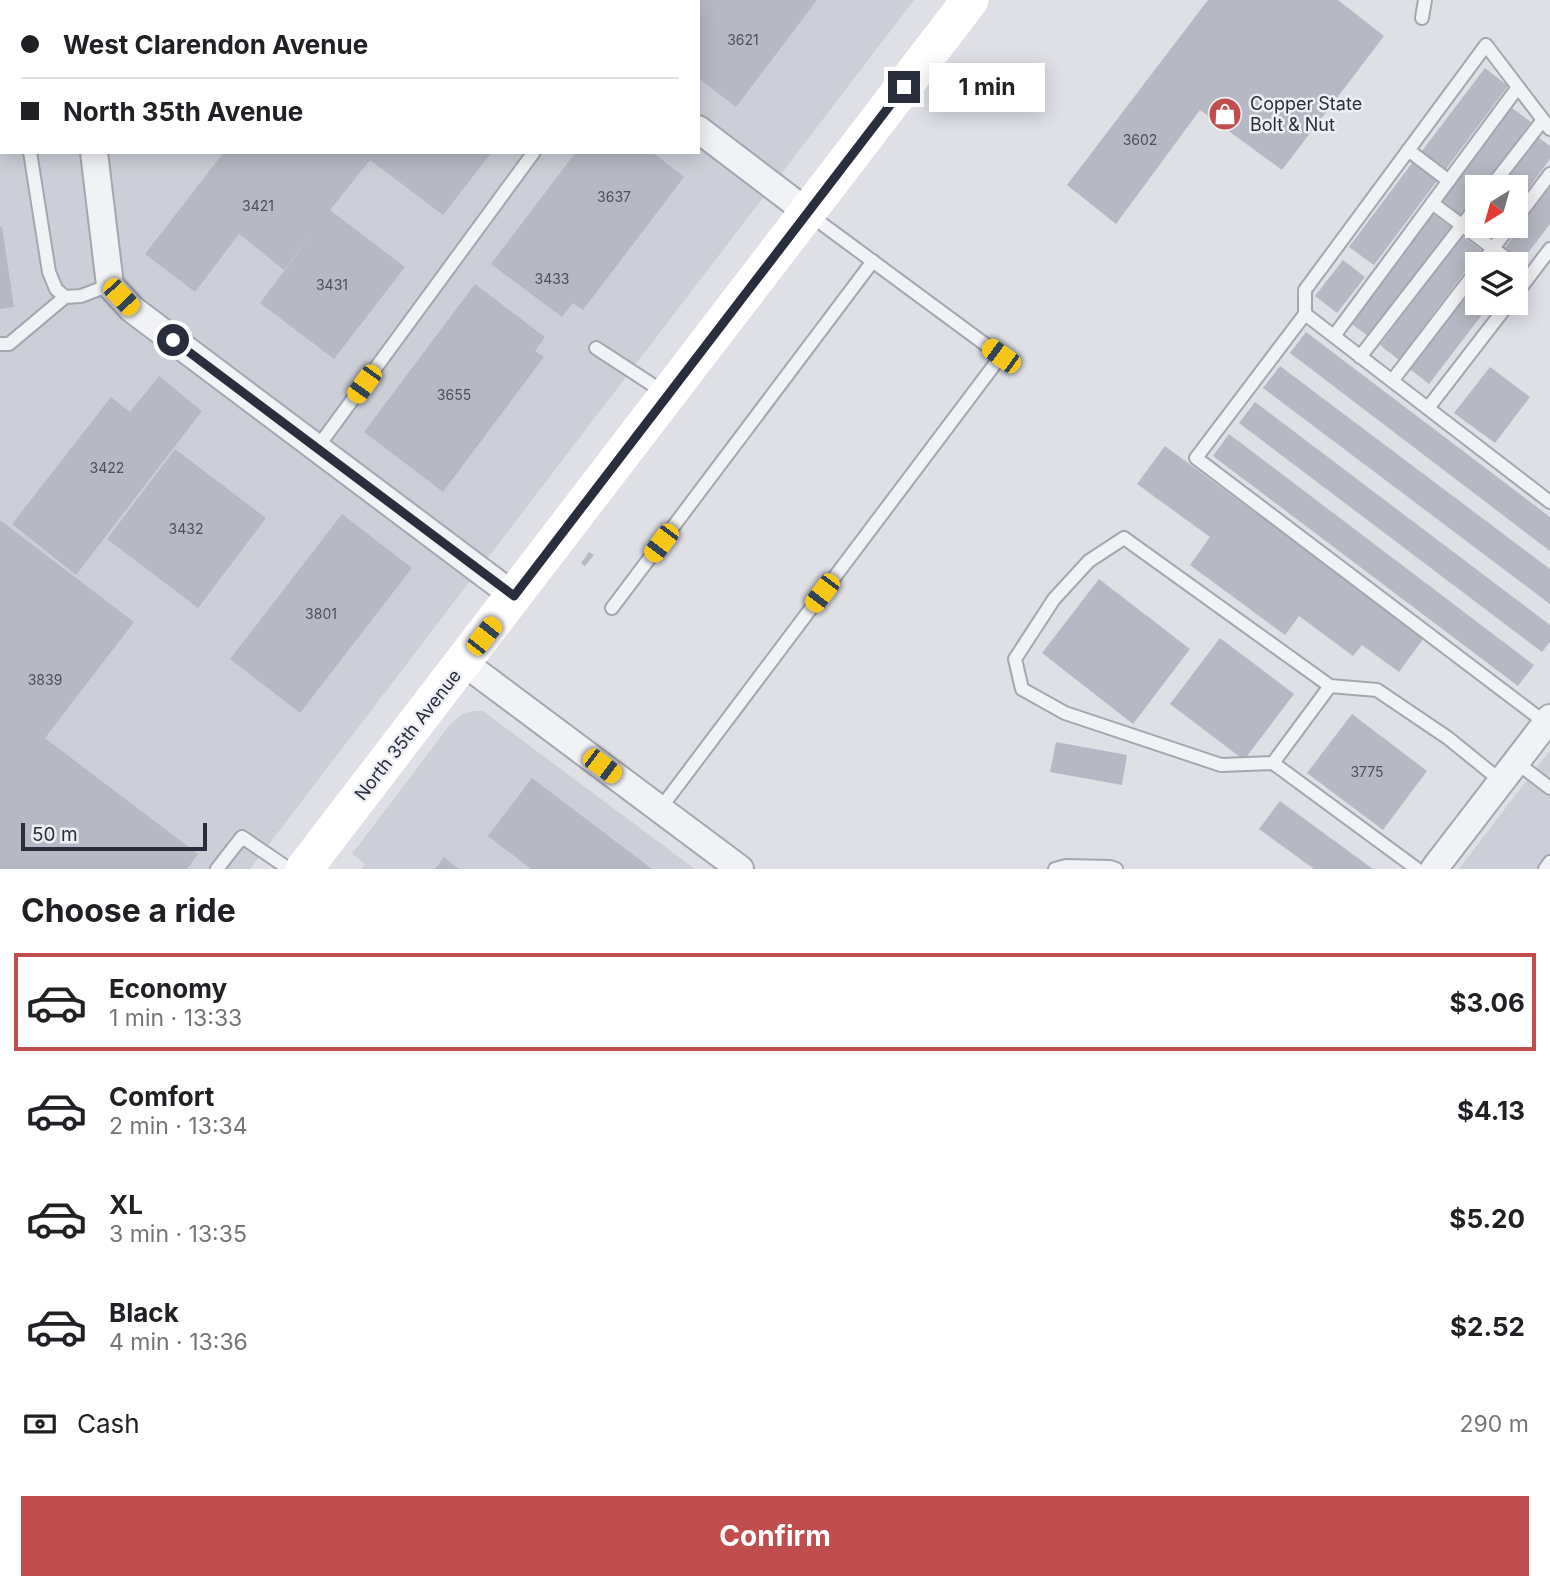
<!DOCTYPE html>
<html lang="en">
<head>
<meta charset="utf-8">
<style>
  :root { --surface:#fff; --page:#f2f2f2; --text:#202124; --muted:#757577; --line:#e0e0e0; --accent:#c14e4e }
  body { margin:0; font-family:Inter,sans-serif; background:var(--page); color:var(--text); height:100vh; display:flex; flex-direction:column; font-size:26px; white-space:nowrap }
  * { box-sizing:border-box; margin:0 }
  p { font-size:23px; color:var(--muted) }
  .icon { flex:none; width:38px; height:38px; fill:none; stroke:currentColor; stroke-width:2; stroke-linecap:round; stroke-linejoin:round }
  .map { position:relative; height:869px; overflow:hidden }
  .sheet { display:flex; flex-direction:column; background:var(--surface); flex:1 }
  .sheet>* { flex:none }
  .top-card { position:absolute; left:0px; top:0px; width:700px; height:154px; box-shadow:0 4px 18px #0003; display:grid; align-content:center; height:154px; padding:0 21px; background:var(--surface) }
  .needle { width:46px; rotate:217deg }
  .controls { position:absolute; left:1465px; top:175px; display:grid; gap:14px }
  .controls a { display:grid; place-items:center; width:63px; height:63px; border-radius:0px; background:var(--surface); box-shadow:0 4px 18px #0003; font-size:35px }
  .scale { position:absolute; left:21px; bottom:18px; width:186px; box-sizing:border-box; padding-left:7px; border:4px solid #292d3c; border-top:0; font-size:19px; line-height:24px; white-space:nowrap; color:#292d3c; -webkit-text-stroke:5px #eeeff4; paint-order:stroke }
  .end { position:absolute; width:32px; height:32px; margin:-16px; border:9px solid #292d3c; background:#fff; box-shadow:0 0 0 4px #fff }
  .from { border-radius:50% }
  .bubble { position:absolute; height:49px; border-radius:0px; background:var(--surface); box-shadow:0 4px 18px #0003; font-size:23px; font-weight:700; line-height:49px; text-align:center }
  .car { position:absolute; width:21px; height:42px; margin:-21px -10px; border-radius:9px; box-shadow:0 0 5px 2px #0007; background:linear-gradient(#f5c518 24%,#345 0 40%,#f5c518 0 76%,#345 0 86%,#f5c518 0) }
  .top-card b { display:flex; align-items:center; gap:24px; height:66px; font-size:26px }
  .top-card b+b { border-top:2px solid var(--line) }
  .top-card i { width:18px; height:18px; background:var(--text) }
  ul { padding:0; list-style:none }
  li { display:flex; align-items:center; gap:21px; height:98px; margin:0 14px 10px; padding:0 7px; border:4px solid transparent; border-radius:0px }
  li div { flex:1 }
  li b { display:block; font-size:26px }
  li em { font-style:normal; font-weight:700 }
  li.on { border-color:var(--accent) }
  li>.icon { width:63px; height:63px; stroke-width:1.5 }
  h2 { padding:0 21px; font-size:32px; line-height:84px }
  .pay { display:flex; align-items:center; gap:18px; height:77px; padding:0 21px; font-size:26px }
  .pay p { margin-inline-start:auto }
  .primary-button { display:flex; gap:14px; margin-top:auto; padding:14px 21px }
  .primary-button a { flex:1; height:80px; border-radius:0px; background:var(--accent); color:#fff; font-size:28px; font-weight:700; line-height:80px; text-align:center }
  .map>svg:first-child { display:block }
  .built { fill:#cdcfd8; fill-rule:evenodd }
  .building { fill:#b6b9c3 }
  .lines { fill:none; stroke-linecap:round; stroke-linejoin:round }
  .service-casing { stroke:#a4a7b0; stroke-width:16 }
  .minor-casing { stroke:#a4a7b0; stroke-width:30 }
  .service { stroke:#f1f2f5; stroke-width:12 }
  .minor { stroke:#f1f2f5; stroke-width:26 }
  .secondary { stroke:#fff; stroke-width:37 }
  .route { stroke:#292d3c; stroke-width:9 }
  .labels { text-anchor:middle; stroke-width:5; stroke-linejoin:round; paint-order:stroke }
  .number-label { font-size:14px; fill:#4c505e }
  .poi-label { font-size:18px; fill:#292d3c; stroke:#eeeff4; text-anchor:start }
  .street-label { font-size:18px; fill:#292d3c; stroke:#eeeff4 }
</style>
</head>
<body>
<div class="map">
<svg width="1550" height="869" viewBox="0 0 1550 869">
  <rect width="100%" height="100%" fill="#dee0e6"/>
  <path class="built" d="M0 0H914L250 869H0ZM2 2H698V152H2Z
    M474 711H483L695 869H362L365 864 352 854 449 726 462 714Z
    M1550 750V869H1459Z"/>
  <path class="building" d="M698 0H817L736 107 698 78Z
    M1208 0H1338L1384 36 1282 170 1200 110 1116 224 1067 185Z
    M1485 68 1508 86 1446 169 1422 151Z
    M1512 108 1531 122 1482 187H1477V194L1460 216 1442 202Z
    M1539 138 1550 146V159L1516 205V187H1501Z
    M224 152H492L443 215 370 160 330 210 405 267 334 359 260 303 318 226 284 270 239 234 195 292 145 254Z
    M576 152H652L684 177 583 310 573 303 562 317 491 264Z
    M1412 163 1437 181 1374 265 1349 247Z
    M1550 187V224L1521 262 1504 249Z
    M1431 213 1451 227 1368 336 1349 322Z
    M1477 220V226H1500L1491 238 1473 225Z
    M0 227H2L14 307 0 309Z
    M1462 236 1481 250 1399 360 1380 345Z
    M1343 260 1365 277 1337 313 1315 296Z
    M1477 281V303H1491L1429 384 1410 369Z
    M475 284 545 337 535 351 544 357 443 492 364 432Z
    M1306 332 1550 517V551L1290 353Z
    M1280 366 1550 569V604L1263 388Z
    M1490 367 1530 397 1495 443 1454 413Z
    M159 376 202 411 76 575 12 524 111 397 130 412Z
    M1255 402 1550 625V642L1542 652 1239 423Z
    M1229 434 1534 665 1518 686 1213 456Z
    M1165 446 1424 638 1399 672 1362 645 1353 656 1299 616 1285 635 1190 565 1210 537 1137 484Z
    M175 449 266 518 198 608 107 539Z
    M342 514 412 568 300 713 230 659Z
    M0 520 134 622 45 738 198 854 187 869H0Z
    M589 552 594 555 585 566 581 563Z
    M1099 579 1190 649 1133 724 1042 653Z
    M1220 638 1294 694 1244 760 1170 704Z
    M1352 714 1427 771 1383 830 1307 773Z
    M1056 742 1127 755 1122 785 1050 772Z
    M532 778 652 869H531L488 836Z
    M1280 801 1373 869H1314L1259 829Z
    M444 857 459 869H435Z"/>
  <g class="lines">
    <defs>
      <path id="service" d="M6 0 7 2
        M1422 18 1425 0
        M0 103H2
        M1408 150 1449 181
        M30 152 49 272 56 289 65 297 81 296 110 285
        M1491 187 1543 120
        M1432 203 1514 264
        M1516 219 1550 174
        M1481 264 1510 226
        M1516 294 1550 249
        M1305 314V290L1486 45 1550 129
        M1334 336 1518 87
        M0 344H9L65 297
        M596 348 665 393
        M1360 357 1477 206
        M1392 381 1477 270
        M1428 408 1509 303
        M317 448 534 152
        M612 608 873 261
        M1547 724 1196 458 1305 314 1550 502
        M1516 762 1550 788
        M1273 763 1221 765 1065 713 1022 689 1015 659 1054 599 1089 561 1124 538 1330 686
        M660 809 1001 356 810 215
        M217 869 242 837 289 869
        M1055 869 1066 866 1110 867 1116 869
        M1417 869 1273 763 1330 686 1377 690 1448 738 1501 781
        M1545 869 1550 862"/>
      <path id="minor" d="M75 0V2
        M528 0 530 2
        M698 129 807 212
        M94 152 110 285 132 309 514 596
        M463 662 740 869
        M1434 869 1550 718"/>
    </defs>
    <use href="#service" class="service-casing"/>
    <use href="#minor" class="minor-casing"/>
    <use href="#service" class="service"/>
    <use href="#minor" class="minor"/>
    <path class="secondary" d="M304 869 970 0"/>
  </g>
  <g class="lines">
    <path class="route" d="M173 340 514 596 904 87"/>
  </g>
  <defs>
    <symbol id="shop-disc" viewBox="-11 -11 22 22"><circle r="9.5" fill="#c14e4e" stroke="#eeeff4"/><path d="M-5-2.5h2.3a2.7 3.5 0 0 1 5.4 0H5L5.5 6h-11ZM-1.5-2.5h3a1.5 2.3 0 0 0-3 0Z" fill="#fff"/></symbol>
  </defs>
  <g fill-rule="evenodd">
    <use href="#shop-disc" x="1206" y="95" width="38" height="38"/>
  </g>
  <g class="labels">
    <g class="number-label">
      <text x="743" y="45">3621</text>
      <text x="1140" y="145">3602</text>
      <text x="614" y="202">3637</text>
      <text x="258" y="211">3421</text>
      <text x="552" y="284">3433</text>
      <text x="332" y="290">3431</text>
      <text x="454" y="400">3655</text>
      <text x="107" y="473">3422</text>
      <text x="186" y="534">3432</text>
      <text x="321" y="619">3801</text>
      <text x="45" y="685">3839</text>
      <text x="1367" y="777">3775</text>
    </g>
    <g class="poi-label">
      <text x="1250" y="110">Copper State<tspan x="1250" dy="21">Bolt &amp; Nut</tspan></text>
    </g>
    <g class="street-label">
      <text transform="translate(408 735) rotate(-52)" y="6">North 35th Avenue</text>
    </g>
  </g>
</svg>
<div class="controls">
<a><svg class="needle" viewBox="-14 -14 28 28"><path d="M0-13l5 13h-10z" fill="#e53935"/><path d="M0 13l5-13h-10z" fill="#757577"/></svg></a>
<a><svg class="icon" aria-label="layers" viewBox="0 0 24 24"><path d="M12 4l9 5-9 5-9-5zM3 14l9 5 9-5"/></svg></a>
</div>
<div class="scale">50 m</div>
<i class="end from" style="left:173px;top:340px"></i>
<i class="end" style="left:904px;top:87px"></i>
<div class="bubble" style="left:929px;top:63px;width:116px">1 min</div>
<i class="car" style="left:121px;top:297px;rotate:137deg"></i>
<i class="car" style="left:1001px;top:356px;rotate:306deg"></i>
<i class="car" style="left:364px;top:384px;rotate:216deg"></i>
<i class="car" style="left:661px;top:543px;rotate:217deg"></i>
<i class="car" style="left:822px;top:593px;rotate:217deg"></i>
<i class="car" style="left:484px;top:636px;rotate:38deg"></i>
<i class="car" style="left:602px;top:766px;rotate:127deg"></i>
<div class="top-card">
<b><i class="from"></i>West Clarendon Avenue</b>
<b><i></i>North 35th Avenue</b>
</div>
</div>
<section class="sheet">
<h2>Choose a ride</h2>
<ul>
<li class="on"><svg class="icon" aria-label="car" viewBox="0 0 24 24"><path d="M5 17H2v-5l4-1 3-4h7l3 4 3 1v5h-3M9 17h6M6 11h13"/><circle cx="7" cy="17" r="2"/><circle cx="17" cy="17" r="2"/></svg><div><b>Economy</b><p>1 min · 13:33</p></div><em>$3.06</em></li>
<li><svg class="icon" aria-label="car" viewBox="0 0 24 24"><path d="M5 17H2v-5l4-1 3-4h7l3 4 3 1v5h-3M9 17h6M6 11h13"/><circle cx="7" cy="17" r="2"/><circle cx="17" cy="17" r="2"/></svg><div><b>Comfort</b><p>2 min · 13:34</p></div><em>$4.13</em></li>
<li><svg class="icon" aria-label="car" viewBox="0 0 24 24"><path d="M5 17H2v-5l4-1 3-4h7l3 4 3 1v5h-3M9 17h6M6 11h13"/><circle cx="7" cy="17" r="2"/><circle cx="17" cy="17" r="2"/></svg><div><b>XL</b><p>3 min · 13:35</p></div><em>$5.20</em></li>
<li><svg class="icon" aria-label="car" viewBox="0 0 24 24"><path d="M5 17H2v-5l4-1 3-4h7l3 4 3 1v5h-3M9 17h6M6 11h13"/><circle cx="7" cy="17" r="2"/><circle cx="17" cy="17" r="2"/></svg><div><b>Black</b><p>4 min · 13:36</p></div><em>$2.52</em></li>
</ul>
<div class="pay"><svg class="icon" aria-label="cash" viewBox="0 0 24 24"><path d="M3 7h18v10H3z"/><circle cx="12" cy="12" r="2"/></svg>Cash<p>290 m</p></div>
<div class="primary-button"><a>Confirm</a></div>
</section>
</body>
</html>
